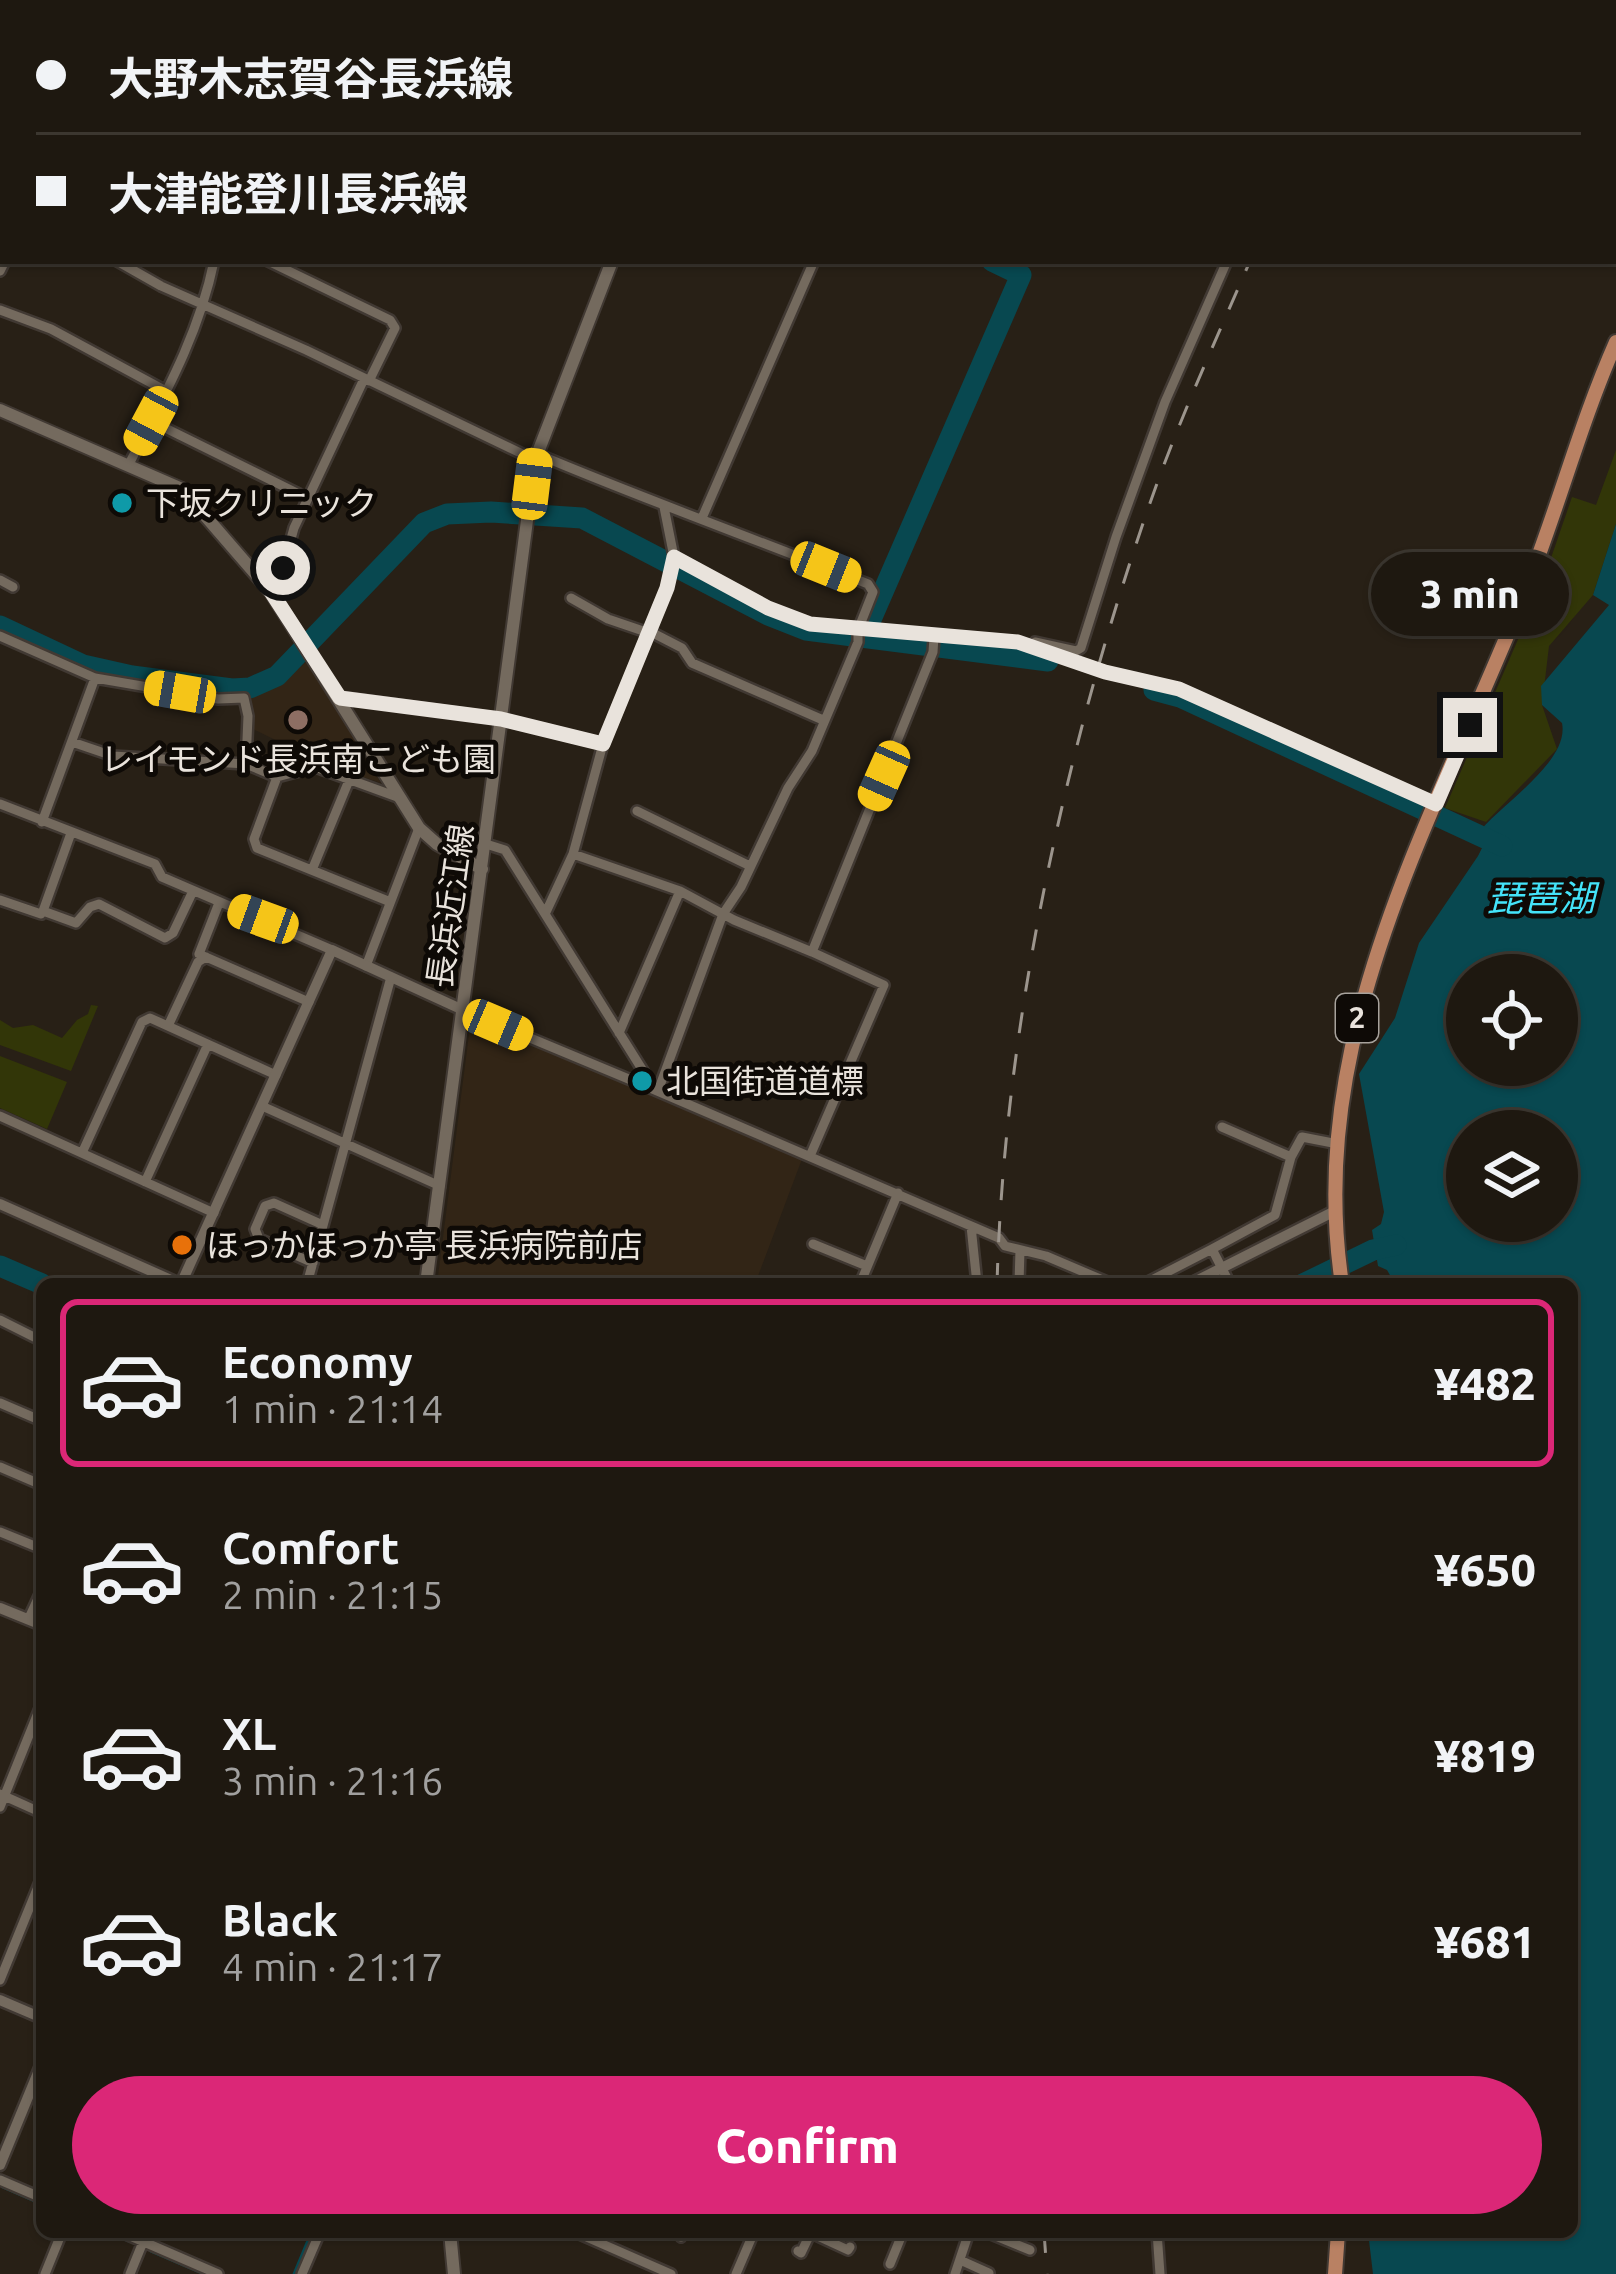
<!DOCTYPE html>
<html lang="en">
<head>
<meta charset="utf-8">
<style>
  :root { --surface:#1e1810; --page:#262119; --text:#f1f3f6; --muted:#a1a09f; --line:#3c3730; --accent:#db2777 }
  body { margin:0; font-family:Ubuntu,"Noto Sans JP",sans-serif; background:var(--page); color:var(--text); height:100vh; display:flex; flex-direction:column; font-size:45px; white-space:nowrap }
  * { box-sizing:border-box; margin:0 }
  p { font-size:39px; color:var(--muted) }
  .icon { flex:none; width:66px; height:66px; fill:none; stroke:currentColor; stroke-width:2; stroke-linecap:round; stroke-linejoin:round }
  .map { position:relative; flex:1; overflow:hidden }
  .sheet { position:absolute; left:36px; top:1278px; width:1542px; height:960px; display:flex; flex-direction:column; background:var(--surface); border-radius:18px; box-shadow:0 3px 9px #0004,0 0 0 3px var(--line) }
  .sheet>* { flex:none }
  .guide { position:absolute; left:0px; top:0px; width:1617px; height:264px; box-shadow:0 3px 9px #0004,0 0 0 3px var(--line); display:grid; align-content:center; height:264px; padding:0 36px; background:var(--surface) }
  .tools { position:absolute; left:1446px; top:954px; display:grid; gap:24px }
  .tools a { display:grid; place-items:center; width:132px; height:132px; border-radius:50%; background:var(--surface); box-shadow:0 3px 9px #0004,0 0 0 3px var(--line); font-size:60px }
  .end { position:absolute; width:54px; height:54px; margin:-27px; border:15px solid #e9e3dc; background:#111; box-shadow:0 0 0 6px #111 }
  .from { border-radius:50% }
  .bubble { position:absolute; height:84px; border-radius:42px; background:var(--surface); box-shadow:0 3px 9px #0004,0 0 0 3px var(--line); font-size:39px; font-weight:800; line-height:84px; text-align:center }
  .car { position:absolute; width:36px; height:72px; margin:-36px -18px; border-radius:15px; box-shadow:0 0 9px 3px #0007; background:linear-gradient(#f5c518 24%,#345 0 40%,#f5c518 0 76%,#345 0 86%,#f5c518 0) }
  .guide b { display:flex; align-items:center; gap:42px; height:114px; font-size:45px }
  .guide b+b { border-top:3px solid var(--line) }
  .guide i { width:30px; height:30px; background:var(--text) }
  ul { padding:21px 0 0; list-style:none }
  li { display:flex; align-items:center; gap:36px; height:168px; margin:0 24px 18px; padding:0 12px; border:6px solid transparent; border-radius:18px }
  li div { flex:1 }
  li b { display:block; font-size:45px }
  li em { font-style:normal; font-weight:800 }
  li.current { border-color:var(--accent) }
  li>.icon { width:108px; height:108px; stroke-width:1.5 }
  .button { display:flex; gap:24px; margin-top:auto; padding:24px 36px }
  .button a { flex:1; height:138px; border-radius:72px; background:var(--accent); color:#fff; font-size:48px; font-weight:800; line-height:138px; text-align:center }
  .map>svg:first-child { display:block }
  .built { fill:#322516 }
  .green { fill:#323608 }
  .water { fill:#084850; fill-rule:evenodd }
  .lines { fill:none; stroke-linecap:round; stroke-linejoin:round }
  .stream { stroke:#084850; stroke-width:3 }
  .river { stroke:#084850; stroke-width:21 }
  .minor-casing { stroke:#413933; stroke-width:14 }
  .tertiary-casing { stroke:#413933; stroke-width:15 }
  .secondary-casing { stroke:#413933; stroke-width:16 }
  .primary-casing { stroke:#413933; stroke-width:18 }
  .minor { stroke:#746a5e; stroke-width:9 }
  .tertiary { stroke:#746a5e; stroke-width:10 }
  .secondary { stroke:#746a5e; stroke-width:12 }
  .primary { stroke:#b98163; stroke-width:14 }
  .rail { stroke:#9c958d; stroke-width:3; stroke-dasharray:21 21; stroke-linecap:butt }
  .route { stroke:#e9e3dc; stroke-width:15 }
  .culture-dot { fill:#0f9aa8; stroke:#0e0a06; stroke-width:4.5 }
  .education-dot { fill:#8d6e63; stroke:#0e0a06; stroke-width:4.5 }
  .food-dot { fill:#e8710a; stroke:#0e0a06; stroke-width:4.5 }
  .labels { text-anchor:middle; stroke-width:10; stroke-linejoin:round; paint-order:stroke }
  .shield { fill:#0e0a06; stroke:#a7a29c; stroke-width:3 }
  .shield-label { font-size:30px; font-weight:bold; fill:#e9e3dc }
  .poi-label { font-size:33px; fill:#e9e3dc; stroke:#0e0a06; text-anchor:start }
  .street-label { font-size:33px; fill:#e9e3dc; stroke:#0e0a06 }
  .water-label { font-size:36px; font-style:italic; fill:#44e3f9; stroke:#0e0a06 }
</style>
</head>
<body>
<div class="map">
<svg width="1616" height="2274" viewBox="0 0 1616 2274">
  <rect width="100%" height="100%" fill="#282016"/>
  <path class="built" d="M307 661 321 683 381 783 313 760 291 765 294 749 253 729 251 697 283 682Z
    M471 1019 802 1159 755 1284H437Z"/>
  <path class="green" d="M1616 450V524L1593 595 1549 646 1542 705 1557 749 1486 822 1445 808 1542 584 1572 497 1596 505Z
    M91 1005 98 1006 71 1071 0 1045V1020L13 1028 33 1025 62 1038 77 1020 88 1014Z
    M0 1056 67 1082 47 1129 0 1108Z"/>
  <path class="water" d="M1616 524V2274H1373L1368 2232H1572V1284H1395L1387 1270 1378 1266 1372 1230 1381 1224 1384 1212 1359 1074 1395 1018 1419 943 1478 856 1483 846 1477 835C1497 806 1570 763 1562 723L1542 705 1541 686 1609 605 1593 595ZM1467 975H1557V1065H1467ZM1467 1131H1557V1221H1467Z"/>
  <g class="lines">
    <path class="stream" d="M122 3 124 0
      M0 205 3 207
      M15 1796 42 1807
      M3 2187 42 2204
      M107 2232 129 2241
      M151 2251 202 2273
      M294 2274 309 2238"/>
    <path class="river" d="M390 0 397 3
      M0 626 83 665 132 676 232 689 250 688 277 676 424 523 447 514 491 512 582 518 768 615 806 630 1048 661
      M870 636 869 624 1021 275 992 261
      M1154 690 1180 697 1502 846
      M0 1266 42 1284
      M1303 1284 1373 1250 1396 1245"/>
    <defs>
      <path id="minor" d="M247 3 249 0
        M331 3 333 0
        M933 3 934 0
        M117 261 161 286 306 350 535 460
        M268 261 390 320 395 328 369 381
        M0 271 5 261
        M0 310 51 329 166 391
        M151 421 307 498
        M537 454C646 500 758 540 868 584L873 592 858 630V642L812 751 788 788 741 887 723 914 658 1091
        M129 464C163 398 199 335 214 261
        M702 518 814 261
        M674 557 768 608 810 624 1018 642 1105 672 1179 689 1436 804
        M0 580 13 587
        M268 587 283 568 294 528 364 379
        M571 598 608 619 649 633
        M649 631 682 648 692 663 823 720
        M0 636 95 678 218 699 244 698 248 716 246 764
        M1035 642 1076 651 1081 648 1116 537 1165 402 1227 261
        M339 697 501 719 603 744
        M72 742 113 756 246 764 277 777 315 767 400 798
        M277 777 254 839 257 848 388 901
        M0 804 155 864 162 877 332 950
        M637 811 748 865
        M42 822 95 678
        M486 844 505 850 655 1090 971 1226 999 1238 1005 1246 1046 1256 1112 1284
        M573 854 680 891 734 920 812 952
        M312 870 350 778
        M0 900 41 914 43 911 76 923 90 907 99 904 165 938 173 933 193 891
        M219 903 199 954 309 1002
        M43 911 71 833
        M546 912 573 854 603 744 667 588 674 557 664 507
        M366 966 419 828
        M463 1010 655 1090
        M168 1026 198 962 206 957
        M619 1033 680 891
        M262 1106 440 1186
        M0 1116 214 1213
        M82 1153 142 1022 150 1018 276 1075
        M810 1156 884 985 812 952 933 652 934 637
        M1291 1157 1302 1137 1338 1144
        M145 1182 208 1044
        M971 1226 977 1284
        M813 1244 867 1266
        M1212 1249 1275 1215 1291 1157 1222 1127
        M313 1263 259 1239 255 1229 265 1206 274 1203 323 1225
        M307 1284 391 977
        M860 1284 898 1193
        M1019 1284 1020 1250
        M1144 1284 1212 1249 1230 1284
        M0 1320 42 1341
        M0 1403 42 1421
        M0 1467 42 1485
        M0 1532 42 1549
        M0 1794 42 1813
        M0 1807 42 1703
        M0 1980 42 1877
        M0 2180 42 2198
        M121 2232 218 2274
        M575 2232 671 2274
        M986 2232 1030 2250
        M1157 2232 1160 2274
        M811 2233 848 2250 850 2247
        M681 2237 683 2232
        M798 2251 801 2253 811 2232
        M960 2260 989 2273
        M890 2264 903 2232
        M45 2274 62 2232
        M130 2274 143 2242
        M302 2274 320 2232
        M736 2274 754 2232
        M955 2274 969 2232"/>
      <path id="tertiary" d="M419 0 426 3
        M0 1204 180 1284
        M181 1284 332 950 463 1010
        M1190 1284 1333 1212
        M0 1608 42 1625
        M29 1619 42 1591
        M0 2000 42 2018
        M0 2165 42 2063"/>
      <path id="secondary" d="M725 3 726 0
        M0 410 182 489 271 592 419 828 437 844 482 869
        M426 1284 535 460 612 261
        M450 2232 454 2274"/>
      <path id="primary" d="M1342 1284C1305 1039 1430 826 1519 607 1555 520 1578 428 1616 342
        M1335 2274 1338 2232"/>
    </defs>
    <use href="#minor" class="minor-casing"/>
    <use href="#tertiary" class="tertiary-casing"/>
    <use href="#secondary" class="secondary-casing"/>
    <use href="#primary" class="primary-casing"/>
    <use href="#minor" class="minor"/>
    <use href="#tertiary" class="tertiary"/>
    <use href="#secondary" class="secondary"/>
    <use href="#primary" class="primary"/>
    <path class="rail" d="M1370 3 1371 0
      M997 1284C1004 1027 1065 748 1149 506 1178 422 1215 342 1250 261
      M1044 2232 1047 2274"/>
  </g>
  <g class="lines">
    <path class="route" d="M283 568 268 587 340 698 501 719 603 744 667 588 674 557 768 608 810 624 1018 642 1105 672 1179 689 1436 804 1470 725"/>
  </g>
  <g class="culture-dot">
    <circle cx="122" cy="503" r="12"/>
    <circle cx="642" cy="1081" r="12"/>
  </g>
  <circle class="education-dot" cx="298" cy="720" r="12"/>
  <circle class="food-dot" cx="182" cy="1245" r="12"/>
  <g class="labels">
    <rect class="shield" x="1336" y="994" width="42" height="48" rx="9"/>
    <g class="shield-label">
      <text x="1357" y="1028">2</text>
    </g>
    <g class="poi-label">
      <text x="146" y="515">下坂クリニック</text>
      <text x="298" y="771" text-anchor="middle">レイモンド長浜南こども園</text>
      <text x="666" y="1093">北国街道道標</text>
      <text x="206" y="1257">ほっかほっか亭 長浜病院前店</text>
    </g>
    <g class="street-label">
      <text transform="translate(450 906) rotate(-82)" y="12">長浜近江線</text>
    </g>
    <g class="water-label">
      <text x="1541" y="911">琵琶湖</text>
    </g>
  </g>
</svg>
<div class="tools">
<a><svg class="icon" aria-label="locate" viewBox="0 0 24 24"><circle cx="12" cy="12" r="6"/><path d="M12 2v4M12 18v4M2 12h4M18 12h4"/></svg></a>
<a><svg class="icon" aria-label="layers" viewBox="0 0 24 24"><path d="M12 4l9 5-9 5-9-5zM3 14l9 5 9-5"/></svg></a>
</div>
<i class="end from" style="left:283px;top:568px"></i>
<i class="end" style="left:1470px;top:725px"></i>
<div class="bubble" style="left:1371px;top:552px;width:198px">3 min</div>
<i class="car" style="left:151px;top:421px;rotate:208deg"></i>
<i class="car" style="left:532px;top:484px;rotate:7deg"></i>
<i class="car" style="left:826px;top:567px;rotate:112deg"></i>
<i class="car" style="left:180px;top:692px;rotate:280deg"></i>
<i class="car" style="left:884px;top:776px;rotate:204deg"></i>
<i class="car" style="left:263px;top:919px;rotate:290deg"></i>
<i class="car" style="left:498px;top:1025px;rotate:113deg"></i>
<div class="guide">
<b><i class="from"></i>大野木志賀谷長浜線</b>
<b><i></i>大津能登川長浜線</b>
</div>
<section class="sheet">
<ul>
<li class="current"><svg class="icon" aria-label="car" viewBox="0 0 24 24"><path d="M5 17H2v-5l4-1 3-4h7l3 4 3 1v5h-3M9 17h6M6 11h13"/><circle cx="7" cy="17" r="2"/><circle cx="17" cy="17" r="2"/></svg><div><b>Economy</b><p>1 min · 21:14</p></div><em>¥482</em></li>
<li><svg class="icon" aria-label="car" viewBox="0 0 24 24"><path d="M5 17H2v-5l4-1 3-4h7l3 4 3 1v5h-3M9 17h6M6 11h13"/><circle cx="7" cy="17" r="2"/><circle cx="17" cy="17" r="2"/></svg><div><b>Comfort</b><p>2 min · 21:15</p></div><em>¥650</em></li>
<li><svg class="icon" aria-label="car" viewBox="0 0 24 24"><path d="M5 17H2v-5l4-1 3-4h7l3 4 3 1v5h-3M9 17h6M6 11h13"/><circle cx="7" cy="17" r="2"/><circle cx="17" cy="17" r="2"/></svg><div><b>XL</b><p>3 min · 21:16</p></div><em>¥819</em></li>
<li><svg class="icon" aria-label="car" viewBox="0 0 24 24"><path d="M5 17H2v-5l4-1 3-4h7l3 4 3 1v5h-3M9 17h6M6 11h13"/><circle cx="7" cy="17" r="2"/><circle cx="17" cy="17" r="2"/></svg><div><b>Black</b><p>4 min · 21:17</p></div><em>¥681</em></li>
</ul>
<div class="button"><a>Confirm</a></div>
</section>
</div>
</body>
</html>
